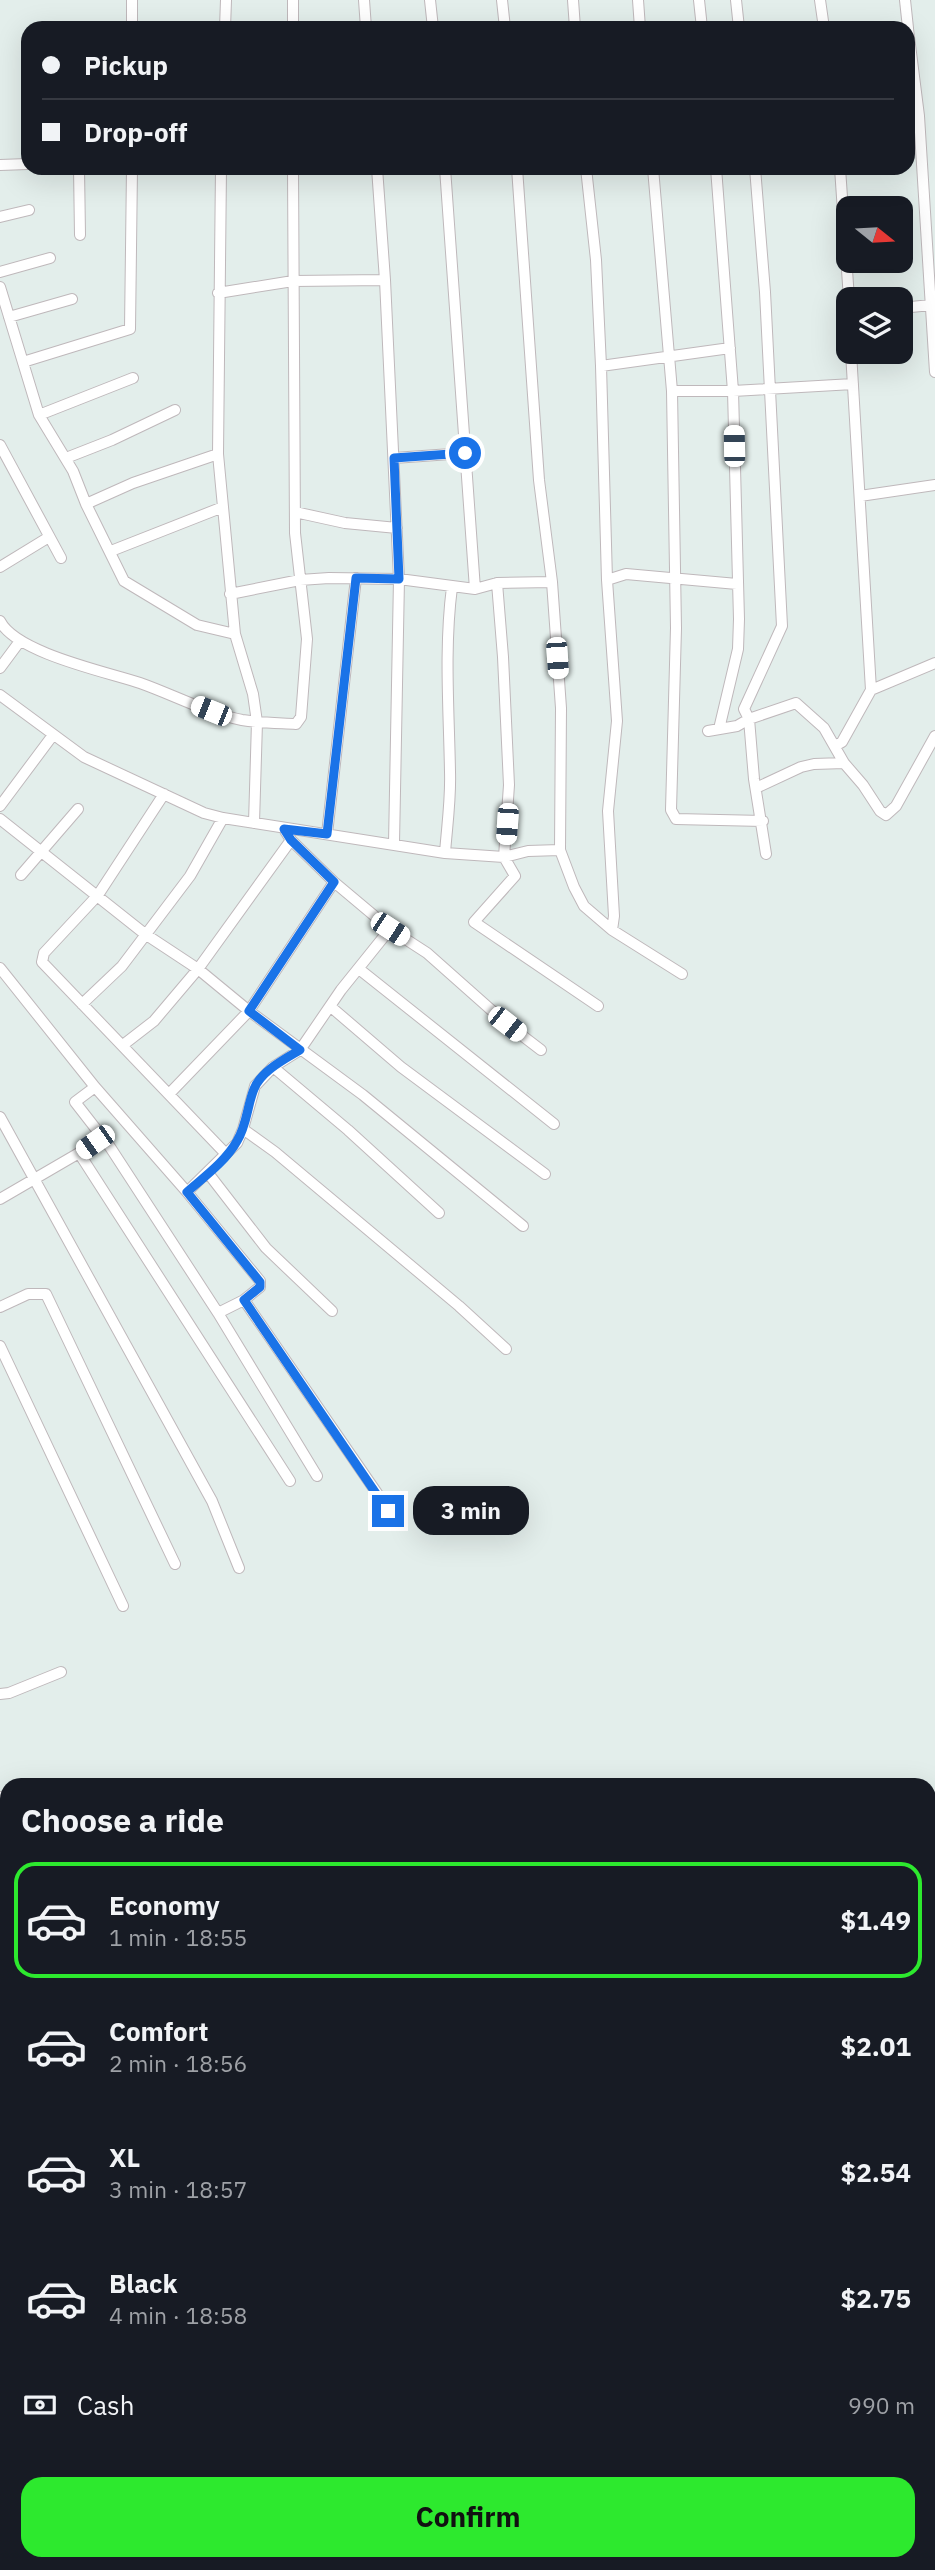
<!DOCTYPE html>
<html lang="en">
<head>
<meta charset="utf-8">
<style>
  :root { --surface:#171b24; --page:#242831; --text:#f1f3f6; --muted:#9ea1a6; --line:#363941; --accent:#2de92e }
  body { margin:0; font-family:"IBM Plex Sans",sans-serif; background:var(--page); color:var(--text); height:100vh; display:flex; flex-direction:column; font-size:26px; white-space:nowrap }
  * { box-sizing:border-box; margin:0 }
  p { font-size:23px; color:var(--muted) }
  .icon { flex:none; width:38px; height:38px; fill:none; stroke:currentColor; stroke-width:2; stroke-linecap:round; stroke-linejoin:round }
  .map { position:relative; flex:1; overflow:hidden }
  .drawer { position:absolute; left:0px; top:1778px; width:936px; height:793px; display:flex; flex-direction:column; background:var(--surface); border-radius:21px 21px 0 0; box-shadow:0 7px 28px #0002 }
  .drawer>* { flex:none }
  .banner { position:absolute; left:21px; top:21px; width:894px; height:154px; border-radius:21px; box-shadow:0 7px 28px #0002; display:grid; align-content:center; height:154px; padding:0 21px; background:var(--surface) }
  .needle { width:46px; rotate:108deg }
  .buttons { position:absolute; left:836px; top:196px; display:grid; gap:14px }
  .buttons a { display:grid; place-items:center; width:77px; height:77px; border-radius:14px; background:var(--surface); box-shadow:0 7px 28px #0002; font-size:35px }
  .end { position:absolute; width:32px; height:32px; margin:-16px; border:9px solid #1a73e8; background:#fff; box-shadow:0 0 0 4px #fff }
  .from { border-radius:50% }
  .bubble { position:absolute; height:49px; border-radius:21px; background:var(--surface); box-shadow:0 7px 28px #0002; font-size:23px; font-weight:700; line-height:49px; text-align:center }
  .car { position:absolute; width:21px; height:42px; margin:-21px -10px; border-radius:9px; box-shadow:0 0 5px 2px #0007; background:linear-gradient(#fff 24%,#345 0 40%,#fff 0 76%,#345 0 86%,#fff 0) }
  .banner b { display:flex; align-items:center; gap:24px; height:66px; font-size:26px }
  .banner b+b { border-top:2px solid var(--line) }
  .banner i { width:18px; height:18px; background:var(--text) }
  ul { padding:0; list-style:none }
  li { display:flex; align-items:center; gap:21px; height:116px; margin:0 14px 10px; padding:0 7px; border:4px solid transparent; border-radius:21px }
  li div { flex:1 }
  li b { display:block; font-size:26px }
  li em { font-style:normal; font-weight:700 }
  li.active { border-color:var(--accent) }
  li>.icon { width:63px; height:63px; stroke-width:1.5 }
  h2 { padding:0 21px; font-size:32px; line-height:84px }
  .pay { display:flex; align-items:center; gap:18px; height:77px; padding:0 21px; font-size:26px }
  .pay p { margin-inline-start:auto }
  .action { display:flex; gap:14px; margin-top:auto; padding:14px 21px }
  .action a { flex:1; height:80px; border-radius:21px; background:var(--accent); color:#111; font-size:28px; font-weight:700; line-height:80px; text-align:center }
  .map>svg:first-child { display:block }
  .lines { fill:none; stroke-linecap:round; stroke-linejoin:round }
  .street-casing { stroke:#bfb8bb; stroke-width:12 }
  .street { stroke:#fff; stroke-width:10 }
  .route { stroke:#1a73e8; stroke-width:9 }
</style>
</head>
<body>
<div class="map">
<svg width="935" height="2570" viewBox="0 0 935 2570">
  <rect width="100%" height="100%" fill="#e3eeeb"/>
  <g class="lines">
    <defs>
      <path id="street" d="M132 0V28
        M364 0 366 28
        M430 0 433 28
        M502 0 505 28
        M573 0 575 28
        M638 0 640 28
        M699 0 702 28
        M736 0 739 28
        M820 0 824 28
        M905 0 908 28
        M225 28 226 0
        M293 28V0
        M908 29 919 116 935 372
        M0 165 28 164
        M79 168 80 235
        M221 168 218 454 235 634 253 694 257 722 254 823
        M377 168 385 280 399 579 394 844
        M445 168 475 589
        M517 168 539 480 552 582 561 708 560 850 574 887 584 906 612 930 682 974
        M586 168 596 260 601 366 607 580 617 721 608 811 614 916 612 930
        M653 168 672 391 676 628 671 810 676 819 763 821
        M716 168 733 391 739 619 738 649 719 729
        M755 168 765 292 782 626 744 709 749 719 796 703 824 728 844 763 863 785 880 811 886 815 896 806 935 736
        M840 168 849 299
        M0 217 29 210
        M0 272 50 258
        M0 287 39 415 73 471 86 504 124 581 197 625 235 634
        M218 293 293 281 385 280
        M901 308 931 305
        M9 317 72 299
        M23 362 130 329 132 168
        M601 366 730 348
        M672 391H733L853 384
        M39 415 133 378
        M0 445 61 558
        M66 458 112 440 175 410
        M394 458 465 453
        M860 496 935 485
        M86 504 133 483 218 454
        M295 512 345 523 397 528
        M111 551 223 507
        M0 567 49 537
        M607 580 626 574 737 584
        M497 583 503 657 509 785 504 857 515 876 474 922 598 1006
        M230 594 300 580 329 578 399 579 475 589 497 583 552 582
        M0 621C16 653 107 672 140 683 174 695 207 713 242 720 260 723 278 723 296 724L301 717 307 639 295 533 293 168
        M0 668 20 641
        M871 690 935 663
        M0 695 84 757 204 813 223 818 445 853 504 857 528 851 560 850
        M708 731 737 726 749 719 754 779 766 854
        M835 746 842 742 871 690 851 352
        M756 788 801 767 814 764 844 763
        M164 794 98 895 44 953 42 962 226 1154
        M0 806 53 735
        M0 819 145 934 198 969 249 1011 363 1095 523 1226
        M284 829 291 840 334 882 390 929 427 953 507 1024 541 1050
        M327 834 356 578
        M445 853C447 826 451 799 450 772 449 710 444 649 452 587
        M21 875 78 809
        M0 968 95 1087 187 1192 260 1281V1287L244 1300 218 1313
        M359 969 554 1124
        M82 1004 122 966 190 876 223 818
        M331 1007 401 1067 545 1174
        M123 1045 154 1021 198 969 291 840
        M273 1067 348 1130 439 1213
        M95 1087 75 1102 110 1147 218 1313 317 1476
        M170 1093 249 1011 334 882
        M0 1117 212 1501 239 1568
        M243 1129 275 1152 459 1306 506 1349
        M79 1153 290 1481
        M208 1173 266 1248 332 1311
        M187 1192 237 1143 243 1129 255 1086 273 1067 300 1050 341 990 390 929
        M0 1199 79 1153 101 1138
        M244 1300 381 1499 395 1524
        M0 1307 28 1294H46L175 1564
        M0 1346 123 1606
        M0 1694 9 1693 61 1672
        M0 1797 7 1802
        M0 1821 7 1823
        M0 1964 7 1987"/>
    </defs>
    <use href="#street" class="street-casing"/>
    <use href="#street" class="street"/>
  </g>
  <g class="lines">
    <path class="route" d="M388 1511 244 1300 260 1287V1282L187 1192C204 1177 226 1161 237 1141 247 1125 247 1106 254 1089 261 1071 285 1059 300 1050L249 1011 334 882 291 840 284 829 327 834 356 578 399 579 394 458 465 453"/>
  </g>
</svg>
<div class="buttons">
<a><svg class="needle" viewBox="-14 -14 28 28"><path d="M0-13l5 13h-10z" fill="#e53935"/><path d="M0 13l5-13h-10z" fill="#9ea1a6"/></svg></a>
<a><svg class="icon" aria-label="layers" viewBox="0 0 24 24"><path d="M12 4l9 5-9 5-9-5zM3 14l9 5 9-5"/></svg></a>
</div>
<i class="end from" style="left:465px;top:453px"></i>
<i class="end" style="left:388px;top:1511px"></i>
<div class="bubble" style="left:413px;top:1486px;width:116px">3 min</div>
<i class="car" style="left:734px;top:446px;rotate:359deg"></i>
<i class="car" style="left:557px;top:658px;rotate:176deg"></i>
<i class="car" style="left:211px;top:711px;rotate:292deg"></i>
<i class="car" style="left:507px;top:824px;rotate:184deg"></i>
<i class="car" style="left:390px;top:929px;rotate:123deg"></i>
<i class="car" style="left:507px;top:1024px;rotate:128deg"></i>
<i class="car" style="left:95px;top:1142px;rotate:235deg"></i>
<div class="banner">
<b><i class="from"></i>Pickup</b>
<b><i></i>Drop-off</b>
</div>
<section class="drawer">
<h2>Choose a ride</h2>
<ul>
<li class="active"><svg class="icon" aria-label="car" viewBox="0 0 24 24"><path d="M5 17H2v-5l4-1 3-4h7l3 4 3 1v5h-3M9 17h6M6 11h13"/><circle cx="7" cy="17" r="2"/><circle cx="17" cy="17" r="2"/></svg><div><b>Economy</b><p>1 min · 18:55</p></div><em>$1.49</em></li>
<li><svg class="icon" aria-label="car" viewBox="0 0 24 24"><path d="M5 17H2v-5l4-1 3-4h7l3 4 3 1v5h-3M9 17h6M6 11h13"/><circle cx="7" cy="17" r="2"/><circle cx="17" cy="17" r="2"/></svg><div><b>Comfort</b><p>2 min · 18:56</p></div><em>$2.01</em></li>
<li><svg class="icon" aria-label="car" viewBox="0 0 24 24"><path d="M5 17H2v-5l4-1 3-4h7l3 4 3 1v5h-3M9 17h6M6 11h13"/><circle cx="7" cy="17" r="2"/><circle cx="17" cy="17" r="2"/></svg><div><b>XL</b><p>3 min · 18:57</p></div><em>$2.54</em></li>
<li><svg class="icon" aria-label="car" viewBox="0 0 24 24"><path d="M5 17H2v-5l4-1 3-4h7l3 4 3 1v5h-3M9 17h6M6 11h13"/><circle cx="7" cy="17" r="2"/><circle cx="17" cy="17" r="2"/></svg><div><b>Black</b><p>4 min · 18:58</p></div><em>$2.75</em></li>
</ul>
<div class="pay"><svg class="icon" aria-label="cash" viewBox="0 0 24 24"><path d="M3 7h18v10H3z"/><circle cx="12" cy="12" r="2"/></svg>Cash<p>990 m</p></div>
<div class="action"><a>Confirm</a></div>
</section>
</div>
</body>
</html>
